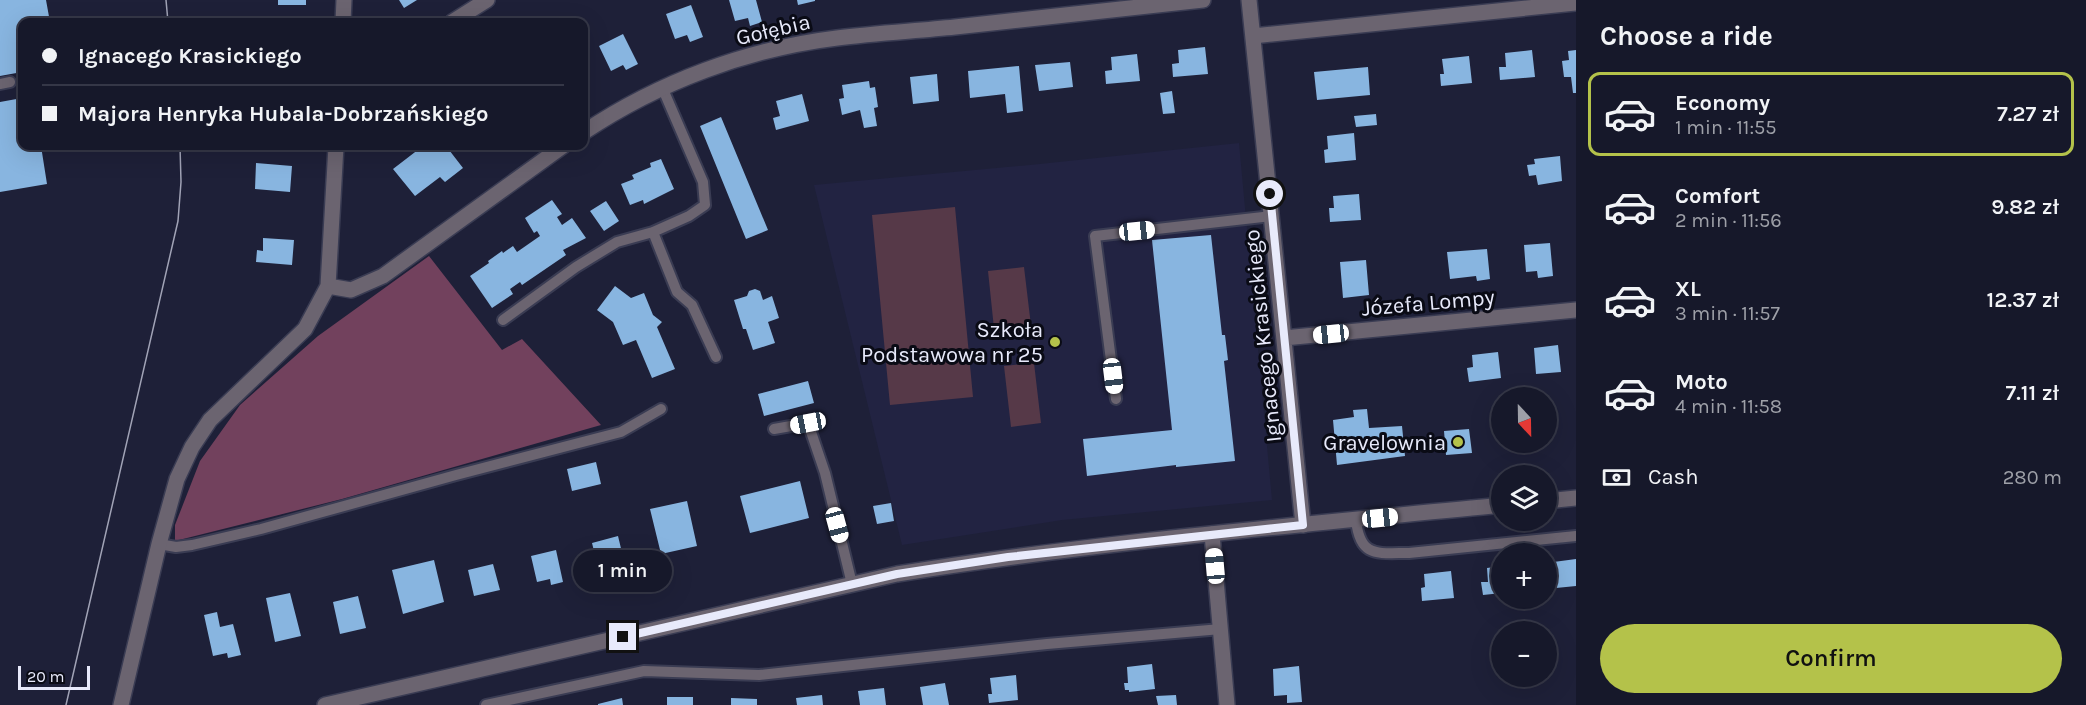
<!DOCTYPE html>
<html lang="en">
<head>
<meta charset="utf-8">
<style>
  :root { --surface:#16182a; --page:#1f2132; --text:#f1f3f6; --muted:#9ea0a8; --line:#353747; --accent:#b4c24a }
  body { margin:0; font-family:Karla,sans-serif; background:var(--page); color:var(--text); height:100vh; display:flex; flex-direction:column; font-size:22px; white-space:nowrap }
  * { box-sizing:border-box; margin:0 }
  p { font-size:20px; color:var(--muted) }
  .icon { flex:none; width:33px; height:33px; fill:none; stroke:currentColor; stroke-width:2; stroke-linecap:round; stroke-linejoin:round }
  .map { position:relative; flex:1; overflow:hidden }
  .panel { display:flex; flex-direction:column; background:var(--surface); width:510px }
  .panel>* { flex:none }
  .top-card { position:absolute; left:18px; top:18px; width:570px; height:132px; border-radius:12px; box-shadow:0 6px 24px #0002,0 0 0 2px var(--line); display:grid; align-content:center; height:132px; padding:0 24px; background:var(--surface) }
  .needle { width:39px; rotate:158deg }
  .tools { position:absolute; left:1491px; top:387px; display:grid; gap:12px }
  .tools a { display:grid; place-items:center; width:66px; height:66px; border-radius:50%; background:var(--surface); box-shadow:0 6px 24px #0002,0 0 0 2px var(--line); font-size:30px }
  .scale { position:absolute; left:18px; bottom:15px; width:72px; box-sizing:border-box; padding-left:6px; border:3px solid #e8eafb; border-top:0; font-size:16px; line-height:21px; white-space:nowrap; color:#e8eafb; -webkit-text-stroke:4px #0a0b15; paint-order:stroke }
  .end { position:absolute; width:27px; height:27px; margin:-14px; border:8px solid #e8eafb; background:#111; box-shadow:0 0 0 3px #111 }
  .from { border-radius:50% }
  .bubble { position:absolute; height:42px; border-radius:21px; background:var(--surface); box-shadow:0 6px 24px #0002,0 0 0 2px var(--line); font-size:20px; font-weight:600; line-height:42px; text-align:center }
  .car { position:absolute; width:18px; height:36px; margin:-18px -9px; border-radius:8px; box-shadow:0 0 4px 2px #0007; background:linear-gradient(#fff 24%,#345 0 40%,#fff 0 76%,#345 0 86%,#fff 0) }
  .top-card b { display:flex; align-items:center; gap:21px; height:57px; font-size:22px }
  .top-card b+b { border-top:2px solid var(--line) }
  .top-card i { width:15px; height:15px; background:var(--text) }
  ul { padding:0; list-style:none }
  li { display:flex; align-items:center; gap:18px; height:84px; margin:0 12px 9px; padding:0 12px; border:3px solid transparent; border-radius:12px }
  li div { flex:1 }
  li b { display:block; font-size:22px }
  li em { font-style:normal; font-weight:600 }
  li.current { border-color:var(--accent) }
  li>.icon { width:54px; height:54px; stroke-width:1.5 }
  h2 { padding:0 24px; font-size:27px; line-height:72px }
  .pay { display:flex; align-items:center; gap:15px; height:66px; padding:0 24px; font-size:22px }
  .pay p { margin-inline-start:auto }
  .button { display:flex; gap:12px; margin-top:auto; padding:12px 24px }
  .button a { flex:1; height:69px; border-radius:36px; background:var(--accent); color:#111; font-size:24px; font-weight:600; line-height:69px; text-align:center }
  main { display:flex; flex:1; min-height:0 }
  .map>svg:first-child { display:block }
  .built { fill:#222342 }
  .green { fill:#563948 }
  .forest { fill:#72415d }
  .building { fill:#88b5e0 }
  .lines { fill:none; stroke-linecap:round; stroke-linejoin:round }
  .service-casing { stroke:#3a3c53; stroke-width:14 }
  .minor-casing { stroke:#3a3c53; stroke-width:18 }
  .tertiary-casing { stroke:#3a3c53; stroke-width:18 }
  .service { stroke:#6b6470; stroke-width:10 }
  .minor { stroke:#6b6470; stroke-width:15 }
  .tertiary { stroke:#6b6470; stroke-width:15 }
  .tram { stroke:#a1a3b6; stroke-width:1.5 }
  .route { stroke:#e8eafb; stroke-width:8 }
  .poi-dot { fill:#b4c24a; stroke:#0a0b15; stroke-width:2 }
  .labels { text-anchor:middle; stroke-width:6; stroke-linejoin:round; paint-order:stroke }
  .street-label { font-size:22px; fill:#e8eafb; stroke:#0a0b15 }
  .poi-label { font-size:22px; fill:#e8eafb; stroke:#0a0b15; text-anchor:end }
</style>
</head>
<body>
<main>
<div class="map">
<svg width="1576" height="705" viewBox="0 0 1576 705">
  <rect width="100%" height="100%" fill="#1e2038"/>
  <path class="built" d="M1239 143 1272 500 1062 520 902 545 814 185 1030 165Z"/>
  <path class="green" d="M955 207 973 397 890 405 872 215Z
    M1024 267 1032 334 995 338 988 271Z
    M1034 363 1041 423 1011 427 1004 366Z"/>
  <path class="forest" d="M429 256 502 350 522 339 601 425 342 499 175 541V525L200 461 240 405 318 336Z"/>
  <path class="building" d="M0 0H46L50 22H22V72L0 76Z
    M278 0H306V5H278Z
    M399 0H417L404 8Z
    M729 0H756L762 22 750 26 748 18 735 21Z
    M797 0H815V1L798 5Z
    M691 5 703 37 690 42 687 35 675 39 666 14Z
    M623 34 638 64 626 70 623 65 611 71 599 46Z
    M1205 47 1208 74 1173 77 1172 64 1179 63 1178 50Z
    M1532 50 1535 77 1500 80 1499 67H1506L1505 53Z
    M1576 50V93H1573L1571 77H1564L1562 61 1569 60 1568 51Z
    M1137 54 1140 81 1106 84 1105 71 1112 70 1111 57Z
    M1469 56 1472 83 1441 86 1440 74H1444L1442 59Z
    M1070 62 1073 87 1039 91 1035 65Z
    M1019 66 1023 111 1007 113 1005 94 970 98 968 71Z
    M1368 67 1370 95 1317 100 1314 72Z
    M937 74 939 101 913 104 910 77Z
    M869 81 870 88 875 87 878 107 874 108 877 126 864 128 860 110 842 115 839 99 844 98 842 85Z
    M1172 91 1175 113 1163 114 1160 93Z
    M802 94 809 121 776 130 773 118 780 116 776 101Z
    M22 98V146H41L47 184 0 192V102Z
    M1376 114 1377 125 1356 127 1354 116Z
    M721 117 768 230 746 239 700 126Z
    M1354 133 1356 160 1325 163 1324 150 1328 149 1327 136Z
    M416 146H446L463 168 445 182 440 177 415 196 393 169 419 149Z
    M1560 156 1562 181 1538 185 1536 175 1529 176 1527 165 1535 164 1534 159Z
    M661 159 674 189 644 204 643 200 630 205 621 184 634 179 632 175 651 167 650 163Z
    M256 163 292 166 290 192 255 189Z
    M1359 194 1361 220 1330 222 1329 208H1334L1333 196Z
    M552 200 562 214 557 217 562 225 572 218 586 238 563 250 566 255 522 285 520 282 510 289 513 294 492 308 470 276 489 263 488 261 502 251 503 253 513 246 517 252 540 236 537 231 534 233 525 218Z
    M606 201 619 221 604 231 590 211Z
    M1211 235 1222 335H1225L1228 360 1224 361 1235 461 1176 467V465L1087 476 1083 439 1172 430 1152 240Z
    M263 238 294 240 292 265 256 262 257 250 263 251Z
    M1550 243 1553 276 1538 278 1537 271 1526 272 1524 245Z
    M1487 249 1490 279 1477 281 1476 276 1450 279 1447 252Z
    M1366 260 1369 295 1343 298 1340 262Z
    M615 286 631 298 644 293 653 315 662 322 657 327 675 369 652 378 636 340 623 345 613 322 597 310Z
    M755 289 760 291 763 300 772 296 779 318 768 322 775 343 753 350 746 329H743L734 300 747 296 749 291Z
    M1558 345 1561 372 1536 374 1534 348Z
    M1498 352 1501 378 1469 382 1467 368 1473 367 1472 355Z
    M808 381 814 403 764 416 758 394Z
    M1367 409 1369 428 1402 426 1405 456 1337 465 1333 420 1354 417 1353 410Z
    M1469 429 1472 453 1446 455 1444 431Z
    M596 462 601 484 572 491 567 469Z
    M800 481 809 518 750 533 740 496Z
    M687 501 697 546 661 554 650 509Z
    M891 503 894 521 877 524 873 506Z
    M618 536 626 569 600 575 592 543Z
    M556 550 563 582 551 585 550 579 537 582 531 556Z
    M1576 559V586L1546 589V563Z
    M434 560 444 602 403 614 392 570Z
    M493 564 500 590 474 596 468 570Z
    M1502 566V593L1483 595 1481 582H1488L1487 568Z
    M1451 571 1454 598 1422 601 1421 588 1425 587 1424 574Z
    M290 593 301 636 275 642 266 598Z
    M358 596 366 628 340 634 333 602Z
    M217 612 220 627 233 624 241 655 228 658 227 653 213 656 204 615Z
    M1152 664 1155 689 1129 692V690H1125L1124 683H1128L1127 667Z
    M1299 666 1302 702 1287 703V695L1274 696 1273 669Z
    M1016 675 1018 700 989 703 988 694H992L990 678Z
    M945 683 949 705H923L920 687Z
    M884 688 886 705H860L858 691Z
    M822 695 823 705H797L796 698Z
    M1176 695 1177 705H1158L1156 696Z
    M667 697H693V705H667Z
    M622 698 623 705H598V704Z
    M731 698 757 699V705H731Z"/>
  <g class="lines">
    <defs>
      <path id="service" d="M0 84 10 82
        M653 232 677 292 692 305 716 357
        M503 320 576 267 617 242 653 232 689 216 705 205 703 182 662 87
        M1116 399 1095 236 1272 216
        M774 429 808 423 825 473 852 584
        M1356 520C1360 558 1377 553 1409 553L1576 536
        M159 544 176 547 192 545 261 529 456 475 621 432 661 409
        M486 705 644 671 759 675 1047 644 1221 629"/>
      <path id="minor" d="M1249 0 1303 525
        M343 22 344 0
        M452 22 487 0
        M1253 36 1576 3
        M584 132C659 82 747 49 837 38 876 33 916 31 955 27 1038 18 1121 9 1203 0
        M328 286 351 290 383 276 563 146
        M1284 338 1576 310
        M1212 534 1227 705
        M121 705 159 544 177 479 192 447 210 420 305 329 328 286 336 146"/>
      <path id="tertiary" d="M1546 501 1576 498
        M325 705 897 574C1097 542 1300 525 1502 505"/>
    </defs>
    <use href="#service" class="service-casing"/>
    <use href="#minor" class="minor-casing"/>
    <use href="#tertiary" class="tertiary-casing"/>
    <use href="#service" class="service"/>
    <use href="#minor" class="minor"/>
    <use href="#tertiary" class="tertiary"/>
    <path class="tram" d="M166 0 168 22
      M66 705 178 221 181 182 180 146"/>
  </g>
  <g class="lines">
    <path class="route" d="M623 637 897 574 1008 557 1303 525 1270 194"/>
  </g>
  <g class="poi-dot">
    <circle cx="1055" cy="342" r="6"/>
    <circle cx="1458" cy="442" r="6"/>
  </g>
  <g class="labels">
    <g class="street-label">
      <text transform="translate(773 29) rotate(-13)" y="8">Gołębia</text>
      <text transform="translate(1428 302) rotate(-5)" y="8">Józefa Lompy</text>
      <text transform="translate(1262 336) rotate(-96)" y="8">Ignacego Krasickiego</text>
    </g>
    <g class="poi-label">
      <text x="1043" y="337">Szkoła<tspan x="1043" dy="25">Podstawowa nr 25</tspan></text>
      <text x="1446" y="450">Gravelownia</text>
    </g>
  </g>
</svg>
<div class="tools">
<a><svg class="needle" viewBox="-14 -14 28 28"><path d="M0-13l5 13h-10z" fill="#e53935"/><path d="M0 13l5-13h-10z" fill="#9ea0a8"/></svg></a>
<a><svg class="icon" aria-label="layers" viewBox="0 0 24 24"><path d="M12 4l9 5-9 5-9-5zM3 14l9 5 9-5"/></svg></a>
<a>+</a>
<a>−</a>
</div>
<div class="scale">20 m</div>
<i class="end from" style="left:1270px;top:194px"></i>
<i class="end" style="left:623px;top:637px"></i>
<div class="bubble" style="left:573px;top:550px;width:99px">1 min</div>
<i class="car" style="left:1137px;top:231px;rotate:84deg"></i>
<i class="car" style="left:1331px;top:334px;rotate:264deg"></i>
<i class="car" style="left:1113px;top:376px;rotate:173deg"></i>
<i class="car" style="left:808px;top:423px;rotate:259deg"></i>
<i class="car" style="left:1380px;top:518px;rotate:84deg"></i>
<i class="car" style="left:837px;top:525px;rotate:165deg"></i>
<i class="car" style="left:1215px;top:566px;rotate:355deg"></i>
<div class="top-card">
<b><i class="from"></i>Ignacego Krasickiego</b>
<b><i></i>Majora Henryka Hubala-Dobrzańskiego</b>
</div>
</div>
<section class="panel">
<h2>Choose a ride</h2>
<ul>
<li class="current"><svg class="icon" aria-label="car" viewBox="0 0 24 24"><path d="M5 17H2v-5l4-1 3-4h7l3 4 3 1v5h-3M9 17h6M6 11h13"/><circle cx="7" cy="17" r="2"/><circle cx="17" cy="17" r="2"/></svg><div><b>Economy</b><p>1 min · 11:55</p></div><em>7.27 zł</em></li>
<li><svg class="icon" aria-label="car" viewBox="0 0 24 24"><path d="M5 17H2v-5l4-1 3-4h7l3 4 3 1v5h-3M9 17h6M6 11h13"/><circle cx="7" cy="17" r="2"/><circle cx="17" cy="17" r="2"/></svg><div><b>Comfort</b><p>2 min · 11:56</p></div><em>9.82 zł</em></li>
<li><svg class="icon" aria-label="car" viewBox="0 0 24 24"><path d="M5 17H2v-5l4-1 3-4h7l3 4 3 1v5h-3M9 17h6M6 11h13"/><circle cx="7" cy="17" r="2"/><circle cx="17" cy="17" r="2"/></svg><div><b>XL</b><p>3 min · 11:57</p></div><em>12.37 zł</em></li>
<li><svg class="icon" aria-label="car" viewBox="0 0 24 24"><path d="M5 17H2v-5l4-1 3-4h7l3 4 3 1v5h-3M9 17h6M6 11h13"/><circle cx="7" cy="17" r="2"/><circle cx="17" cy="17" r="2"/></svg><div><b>Moto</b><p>4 min · 11:58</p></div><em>7.11 zł</em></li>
</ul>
<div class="pay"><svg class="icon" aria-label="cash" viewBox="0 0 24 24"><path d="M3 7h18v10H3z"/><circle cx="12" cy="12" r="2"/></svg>Cash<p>280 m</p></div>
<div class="button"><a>Confirm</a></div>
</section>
</main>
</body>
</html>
